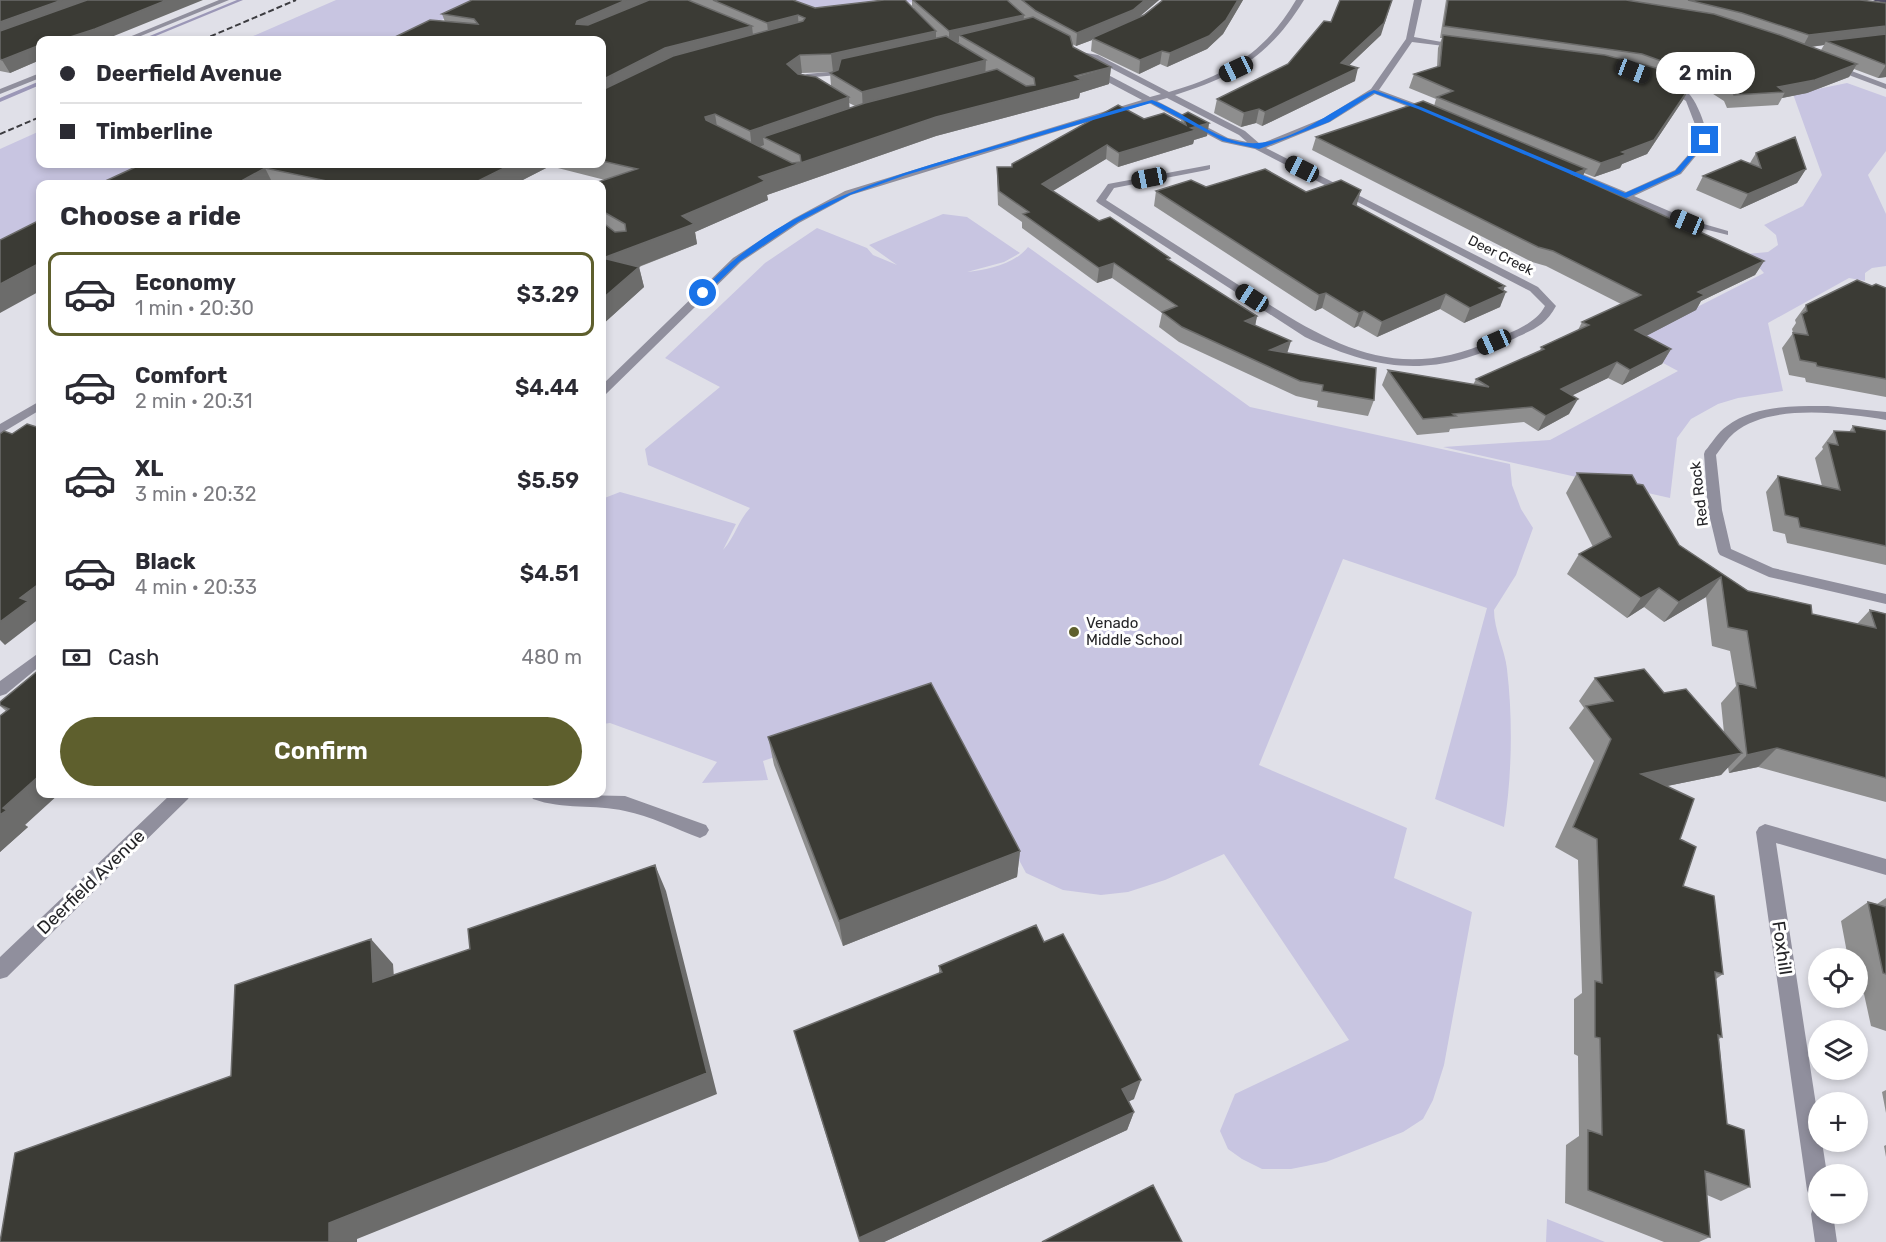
<!DOCTYPE html>
<html lang="en">
<head>
<meta charset="utf-8">
<style>
  :root { --surface:#fff; --page:#f2f2f3; --text:#2b2b33; --muted:#7c7c81; --line:#e1e1e2; --accent:#5e5f2d }
  body { margin:0; font-family:Rubik,sans-serif; background:var(--page); color:var(--text); height:100vh; display:flex; flex-direction:column; font-size:22px; white-space:nowrap }
  * { box-sizing:border-box; margin:0 }
  p { font-size:20px; color:var(--muted) }
  .icon { flex:none; width:33px; height:33px; fill:none; stroke:currentColor; stroke-width:2; stroke-linecap:round; stroke-linejoin:round }
  .map { position:relative; flex:1; overflow:hidden }
  .side { position:absolute; left:36px; top:180px; width:570px; height:618px; display:flex; flex-direction:column; background:var(--surface); border-radius:12px; box-shadow:0 3px 9px #0003 }
  .side>* { flex:none }
  .top-card { position:absolute; left:36px; top:36px; width:570px; height:132px; border-radius:12px; box-shadow:0 3px 9px #0003; display:grid; align-content:center; height:132px; padding:0 24px; background:var(--surface) }
  .controls { position:absolute; left:1808px; top:948px; display:grid; gap:12px }
  .controls a { display:grid; place-items:center; width:60px; height:60px; border-radius:50%; background:var(--surface); box-shadow:0 3px 9px #0003; font-size:30px }
  .end { position:absolute; width:27px; height:27px; margin:-14px; border:8px solid #1a73e8; background:#fff; box-shadow:0 0 0 3px #fff }
  .from { border-radius:50% }
  .bubble { position:absolute; height:42px; border-radius:21px; background:var(--surface); box-shadow:0 3px 9px #0003; font-size:20px; font-weight:600; line-height:42px; text-align:center }
  .car { position:absolute; width:18px; height:36px; margin:-18px -9px; border-radius:8px; box-shadow:0 0 4px 2px #0007; background:linear-gradient(#222 24%,#8ab4d8 0 40%,#222 0 76%,#8ab4d8 0 86%,#222 0) }
  .top-card b { display:flex; align-items:center; gap:21px; height:57px; font-size:22px }
  .top-card b+b { border-top:2px solid var(--line) }
  .top-card i { width:15px; height:15px; background:var(--text) }
  ul { padding:0; list-style:none }
  li { display:flex; align-items:center; gap:18px; height:84px; margin:0 12px 9px; padding:0 12px; border:3px solid transparent; border-radius:12px }
  li div { flex:1 }
  li b { display:block; font-size:22px }
  li em { font-style:normal; font-weight:600 }
  li.selected { border-color:var(--accent) }
  li>.icon { width:54px; height:54px; stroke-width:1.5 }
  h2 { padding:0 24px; font-size:27px; line-height:72px }
  .pay { display:flex; align-items:center; gap:15px; height:66px; padding:0 24px; font-size:22px }
  .pay p { margin-inline-start:auto }
  .primary-button { display:flex; gap:12px; margin-top:auto; padding:12px 24px }
  .primary-button a { flex:1; height:69px; border-radius:36px; background:var(--accent); color:#fff; font-size:24px; font-weight:600; line-height:69px; text-align:center }
  .map>svg:first-child { display:block }
  .green { fill:#c8c5e1 }
  .lines { fill:none; stroke-linecap:round; stroke-linejoin:round }
  .stream { fill:#9b97b7; fill-rule:evenodd }
  .minor { fill:#908f9d; fill-rule:evenodd }
  .major { fill:#504c64; fill-rule:evenodd }
  .rail { stroke:#3c3c40; stroke-width:2; stroke-dasharray:6 3; stroke-linecap:butt }
  .wall { fill:#8e8e8e; fill-rule:evenodd }
  .shaded-wall { fill:#6c6c6b }
  .building { fill:#3b3b35; stroke:#6c6c6b; stroke-width:1.5 }
  .route { fill:#1a73e8 }
  .poi-dot { fill:#5e5f2d; stroke:#fff; stroke-width:2 }
  .labels { text-anchor:middle; stroke-width:6; stroke-linejoin:round; paint-order:stroke }
  .far-street-label { font-size:14px; fill:#252528; stroke:#fff }
  .street-label { font-size:15px; fill:#252528; stroke:#fff }
  .poi-label { font-size:15px; fill:#252528; stroke:#fff; text-anchor:start }
  .near-street-label { font-size:18px; fill:#252528; stroke:#fff }
</style>
</head>
<body>
<div class="map">
<svg width="1886" height="1242" viewBox="0 0 1886 1242">
  <rect width="100%" height="100%" fill="#e0e0e8"/>
  <path class="green" d="M336 0H482L401 40H244Z
    M770 0H928L874 7 857 17Z
    M1847 83 1886 97V151L1868 175 1886 214V266L1872 268 1865 273V281L1849 278 1768 323 1783 391 1738 398 1718 404 1691 419 1677 438 1670 498 1443 447 1550 440 1678 371 1592 325 1652 330 1764 273 1747 254 1768 252 1778 245 1776 235 1764 225 1803 206 1822 175 1793 94Z
    M40 131V164H157L115 184H40V222L0 243V149Z
    M943 214 967 217 1020 253 1004 262 967 272C987 270 1015 264 1028 247L1250 407 1510 464 1512 485 1521 509 1533 528 1516 575 1494 610C1494 630 1505 650 1507 669 1513 720 1512 776 1504 827L1435 799 1487 608 1343 559 1259 765 1407 828 1394 878 1472 912 1444 1065 1433 1100 1423 1119 1403 1132 1326 1162 1291 1169H1262L1242 1159 1228 1149 1220 1131 1235 1094 1349 1040 1224 854 1165 880 1128 892 1101 895 1063 890 1026 873 934 703 763 761 768 780 702 783 717 762 610 723 602 724V499L620 492 736 524 723 550C735 537 738 521 750 508L648 465 645 449 720 387 665 358 765 263 817 228 867 248 873 255 897 265 869 245Z
    M1547 1219 1605 1242H1546Z"/>
  <g class="lines">
    <path class="stream" d="M237 0H243L146 40H140Z
      M40 81V85L0 102V98Z"/>
    <path class="minor" d="M219 0H229L131 40H122Z
      M1296 0H1304C1271 54 1235 77 1175 95L1245 131 1260 144 1324 118 1371 89 1406 39 1414 0H1422L1414 37 1464 46 1460 48 1412 42 1379 90 1433 110V114H1427L1375 94 1330 122 1266 148 1538 287 1556 306C1545 327 1531 330 1511 340 1434 378 1381 372 1305 337L1098 203 1096 201 1108 184 1210 165V169L1207 170 1114 188 1106 200C1150 228 1193 256 1237 284 1322 338 1390 388 1493 340 1511 332 1536 324 1545 306L1530 291 1255 149 1222 142 1149 103 851 195 799 223 741 262 606 394H602V385L733 258 793 219 845 191 1142 100 1089 72V68H1095L1150 97 1161 94 1093 59 1069 54V50L1098 55 1169 92C1227 75 1265 53 1296 0ZM1167 98 1239 135 1247 142 1228 138 1157 101Z
      M1833 64 1886 84V89L1830 68 1829 66Z
      M849 70H852V74L814 77 800 82 802 85 798 87 791 82 807 74Z
      M40 73V78L0 94V89Z
      M1666 83C1694 82 1703 120 1709 140L1681 174 1634 196 1690 220 1728 231V235L1684 224 1560 170 1568 168 1626 192 1675 170 1701 140 1686 101 1666 87Z
      M40 401V410L0 434V424Z
      M1828 406 1886 412V420C1844 413 1770 403 1734 433 1727 439 1722 447 1716 455L1722 510 1731 549 1773 568 1886 594V604L1769 577 1720 555 1718 552 1708 510 1704 454 1705 451C1712 443 1718 432 1727 426 1755 405 1795 406 1828 406Z
      M40 652V666L6 694 0 696V681Z
      M171 794H191L188 799 7 977 0 979V957Z
      M530 794 625 796 706 825 709 830 706 835 700 838C676 829 650 816 625 811 595 804 563 810 533 799Z
      M1765 824 1886 859V875L1776 843 1818 1118V1142H1822L1827 1174H1818V1201L1810 1198 1807 1190 1756 832 1759 827Z
      M1818 1204V1214H1833L1837 1242H1815L1811 1214 1814 1206Z"/>
    <path class="major" d="M1873 0H1886V3L1875 1Z"/>
    <path class="rail" d="M202 40 296 0
      M0 134 40 117"/>
  </g>
  <path class="wall" d="M0 0 40 40V60L10 73 0 71Z
    M472 0H793L815 8H914L912 6V0H1159L1139 17 1144 15 1163 0H1243L1223 34 1207 49 1167 67 1160 64 1139 74 1091 51 1092 40 1076 46 1072 44 1073 47 1111 67 1109 84 1080 93 1079 98 936 136 767 195 768 200 695 232 697 244 639 267 644 287 602 325V184L605 180 550 166 515 184H99L142 164H602V40L445 22 442 14ZM832 72 830 73 831 86 800 74 802 73ZM849 103 855 106 849 108Z
    M1446 0H1860L1886 3V77L1878 78 1854 69 1849 77 1807 93 1782 98 1778 105 1727 108 1724 101 1696 83 1690 92 1689 90 1683 100 1647 154 1622 164 1620 168 1594 177 1584 173 1582 178 1764 261 1755 275 1701 301 1696 310 1646 336 1671 349 1662 364 1622 385 1608 378 1572 395 1569 414 1538 431 1524 422 1450 429 1449 432 1417 435 1382 385 1388 370 1473 385 1476 379 1540 351 1541 347 1578 330 1582 322 1621 304 1546 266 1532 262 1312 150 1316 137 1434 106 1436 99 1409 88 1414 74 1437 67 1438 48 1442 38H1440ZM1824 45 1821 50 1811 47Z
    M1381 35 1349 65 1355 81 1262 126 1256 123 1241 127 1214 113 1217 99 1288 64Z
    M1182 115 1209 123 1207 136 1194 140 1193 144 1118 167 1106 159 1053 191 1099 221 1170 258 1169 260 1257 316 1255 326 1287 353 1374 400 1368 416 1317 407 1318 401 1296 396 1179 342 1159 327 1162 313 1112 278 1097 283 1022 228V222L998 205 997 181V167H1012L1144 119 1181 122Z
    M1756 153 1806 169 1797 183 1740 209 1696 190 1703 176 1750 163Z
    M1206 187 1306 192 1357 204 1356 206 1503 291 1500 307 1464 323 1440 309 1377 337 1358 326 1354 328 1322 308 1315 311 1154 206 1156 191Z
    M1872 286 1886 288V398V397L1806 382 1805 378 1789 375 1782 348 1793 333 1792 329 1796 323 1795 320 1806 305Z
    M1853 426 1886 431V565L1787 543 1785 534 1773 531 1766 492 1778 476 1822 486 1815 458 1823 449 1822 447 1834 431 1849 432Z
    M1577 473 1637 484 1679 545 1748 591 1812 614 1857 624 1870 610 1886 614V802L1758 767 1729 773 1728 767 1721 775 1667 786 1680 839 1683 886 1723 974 1716 979 1722 1037 1719 1039 1727 1124 1750 1187 1721 1201 1707 1195 1710 1237 1699 1242H1664L1565 1203 1566 1145 1579 1136 1578 1056 1574 1054V999L1582 993 1578 860 1555 847 1594 761 1569 728 1584 708 1579 701 1595 678 1664 693 1724 733 1721 703 1736 686 1730 651 1712 646 1706 597 1664 622 1644 607 1627 618 1567 574 1579 554 1593 547 1566 493Z
    M40 669 25 825 28 827 0 852V716L6 711 0 706V702Z
    M768 737 1020 851 1017 877 843 946 774 765Z
    M1886 898V1031L1871 1026 1864 994 1857 992V958H1848L1841 921 1868 902 1877 904Z
    M1044 942 1134 1099 1129 1101 1134 1112 1127 1130 884 1242H859L794 1031 939 973V966Z
    M1886 1090V1113L1882 1092Z
    M1886 1145V1157L1884 1146Z"/>
  <path class="shaded-wall" d="M62 0H102L0 37V22Z
    M167 0H203L104 40H61Z
    M626 0H666L580 40 576 24 577 21Z
    M1145 0H1159L1132 23 1092 38V40L1076 46 1077 33Z
    M1238 0H1243L1223 34 1207 49 1167 67 1170 53Z
    M1392 0 1381 35 1338 76 1341 63Z
    M798 15 799 32 769 40 767 23Z
    M1024 15 1023 28 959 35V42L949 45V31Z
    M752 26 754 44 602 101V80L665 48Z
    M1886 26V38L1826 41 1824 45 1802 48 1809 35Z
    M936 31V48L833 72 831 54Z
    M40 45V60L10 73 2 60Z
    M1162 51 1160 64 1139 74 1140 60Z
    M800 55 802 73 789 82 787 64Z
    M986 60 985 79 863 112 862 92Z
    M1857 64 1849 77 1807 93 1782 98 1785 92 1778 87Z
    M1886 65V77L1878 78Z
    M1111 67 1109 84 1080 93 1079 98 936 136 767 195 768 200 695 232 697 244 609 278 603 258 759 177 936 117Z
    M1358 68 1355 81 1262 126 1265 112Z
    M1703 70 1696 83 1690 92 1696 79Z
    M1690 87 1683 100 1647 154 1622 164 1620 168 1594 177 1601 163 1622 152Z
    M849 97 850 115 763 137 764 145 752 150 750 131Z
    M1259 109 1256 123 1241 127 1244 113Z
    M715 114 718 133 708 136 705 117Z
    M1209 123 1207 136 1194 140 1193 144 1118 167 1119 153 1191 128Z
    M1107 145 1106 159 1041 198 1042 184Z
    M328 164H370L335 183 328 166Z
    M512 164H549L550 166 515 184H472Z
    M265 168 273 184H236Z
    M1586 169 1580 183 1572 174Z
    M1806 169 1797 183 1740 209 1748 194Z
    M1361 190 1357 204 1349 219 1353 204Z
    M1764 261 1755 275 1701 301 1696 310 1627 346 1635 330 1698 292Z
    M40 263V291L0 313V284Z
    M1114 263 1112 278 1097 283 1099 268Z
    M639 267 644 287 602 325V299Z
    M1505 286 1502 294 1506 292 1500 307 1464 323 1470 308 1499 288Z
    M1326 293 1322 308 1315 311 1319 295Z
    M1446 294 1440 309 1377 337 1382 322Z
    M1364 311 1358 326 1354 328 1359 313Z
    M1257 316 1254 331 1245 321Z
    M1291 341 1286 357 1270 350Z
    M1671 349 1662 364 1622 385 1630 370Z
    M1617 362 1608 378 1553 405 1561 389Z
    M1578 399 1569 414 1538 431 1546 416Z
    M1721 577 1706 597 1664 622 1679 602Z
    M40 583V609L38 611 40 614V618L5 645 0 640V622L20 598Z
    M1659 588 1644 607 1627 618 1641 598Z
    M1777 748 1758 767 1729 773 1747 755Z
    M1742 753 1721 775 1623 795 1641 774Z
    M40 775V794H59L25 825 28 827 0 852V815L3 808Z
    M1020 851 1017 877 843 946 839 921Z
    M655 865 666 891 717 1094 357 1239V1242H329V1223Z
    M371 939 393 964 396 1006 373 982Z
    M1141 1080 1134 1099 1115 1108 1122 1089Z
    M1134 1112 1127 1130 884 1242H860L859 1238Z"/>
  <path class="building" d="M0 0H62L0 22Z
    M87 0H167L95 29 61 40H40V45L2 60 0 59V31Z
    M472 0H626L577 21 576 24 588 25 649 0H688L752 26 665 48 602 80V40H389L430 20 478 24 474 19 442 14Z
    M713 0H793L815 8 884 0H905L936 31 831 54 800 55 787 64 798 74 816 77 849 97 750 131 715 114 705 117 706 120 792 163 801 162 800 155 763 137 865 103 997 69 1026 86 1035 85 1034 78 959 35 1033 17 1070 36 1073 47 1111 67 1075 76 1081 80 936 117 759 177 765 181 682 216 694 224 603 258 639 267 602 299V222L615 232 626 231 625 224 602 211V184H592L637 169 602 161V122L604 118 602 116V90L673 56 803 21 805 18 798 15 767 23Z
    M913 0H1007L1024 15 949 31Z
    M1022 0H1145L1133 10 1077 33 1036 11Z
    M1163 0H1238L1226 20 1209 36 1170 53 1162 51 1140 60 1092 38 1144 15Z
    M1340 0H1392L1384 23 1341 63 1358 68 1265 112 1259 109 1244 113 1217 99 1288 64 1324 21 1331 22Z
    M1448 0H1626L1714 14 1780 35 1857 64 1815 80 1778 87 1785 92 1734 95 1731 88 1703 70 1696 79 1689 71 1642 54 1444 26Z
    M1688 0H1860L1886 3V26L1809 35 1742 13Z
    M1886 34V65L1826 41Z
    M1443 35 1605 55 1656 68 1690 87 1654 140 1622 152 1627 154 1601 163 1437 97 1453 91 1414 74 1440 66Z
    M946 36 986 60 862 92 830 73 838 70 841 59Z
    M1423 101 1586 169 1572 174 1764 261 1698 292 1705 295 1635 330 1671 349 1630 370 1617 362 1561 389 1578 399 1546 416 1532 407 1453 414 1456 416 1423 419 1388 370 1489 387 1476 379 1544 349 1541 347 1589 325 1582 322 1641 295 1553 251 1538 247 1316 137Z
    M1118 105 1144 119 1164 113 1186 125 1182 115 1188 112 1209 123 1191 128 1196 130 1119 153 1107 145 1042 184 1099 221 1110 217 1170 258 1167 259 1257 316 1245 321 1291 341 1270 350 1376 368 1374 400 1322 391 1323 385 1300 381 1182 327 1162 312 1177 306 1114 263 1099 268 1023 214 1029 212 999 191 997 167H1012V164Z
    M1795 137 1806 169 1748 194 1703 176 1741 160 1761 168 1756 153Z
    M142 164H197L213 167 232 166 229 164H328V166L342 167 348 164H512L472 184H341L265 168 236 184H99Z
    M1265 169 1306 192 1341 180 1361 190 1353 204 1505 286 1499 288 1506 292 1470 308 1446 294 1382 322 1364 311 1359 313 1326 293 1319 295 1156 191 1191 180 1206 187Z
    M40 220V263L0 284V240Z
    M1857 280 1872 286 1876 284 1886 288V379L1817 366 1816 363 1800 360 1793 333 1808 335 1802 314 1807 311 1806 305Z
    M27 424 40 428V583L20 598 28 601 0 622V434L4 431 12 434Z
    M1853 426 1886 431V546L1800 527 1798 518 1785 515 1778 476 1840 490 1828 443 1838 445 1834 431 1855 432Z
    M1577 473 1632 475 1637 484 1643 485 1679 545 1748 591 1811 605 1812 614 1876 628 1870 610 1886 614V778L1777 748 1747 755 1738 683 1756 688 1747 631 1728 627 1721 577 1679 602 1659 588 1641 598 1579 554 1611 537Z
    M40 669V775L3 808 7 810 0 815V716L9 709 0 705V702Z
    M1644 669 1664 693 1686 689 1742 753 1641 774 1694 799 1680 839 1696 847 1683 886 1714 896 1723 974 1715 972 1722 1037 1718 1035 1727 1124 1744 1130 1750 1187 1705 1171 1710 1237 1588 1190V1130L1602 1135 1600 1038 1595 1037V981L1602 983 1597 839 1573 827 1611 739 1586 706 1613 701 1595 678Z
    M931 683 1020 851 839 921 768 737Z
    M655 865 707 1073 329 1223V1242H0L15 1153 231 1076 235 985 371 939 373 982 470 949 468 929Z
    M1868 902 1886 907V974L1883 973Z
    M1036 925 1044 942 1063 934 1141 1080 1122 1089 1134 1112 859 1238 794 1031 942 972 939 966Z
    M1153 1185 1182 1242H1042Z"/>
  <path class="route" d="M1374 90 1421 107 1625 193 1675 171 1703 139 1708 140 1680 173 1626 198 1418 109 1374 93 1329 122 1259 149 1223 141 1151 103 906 175 850 195 798 222 739 262 706 294 700 293C776 207 888 177 994 146 1047 130 1099 114 1152 100 1178 110 1200 128 1226 138 1279 159 1328 110 1374 90Z"/>
  <circle class="poi-dot" cx="1074" cy="632" r="6"/>
  <g class="labels">
    <g class="far-street-label">
      <text transform="translate(1501 255) rotate(27)" y="5">Deer Creek</text>
    </g>
    <g class="street-label">
      <text transform="translate(1699 494) rotate(-97)" y="5">Red Rock</text>
    </g>
    <g class="poi-label">
      <text x="1086" y="628">Venado<tspan x="1086" dy="17">Middle School</tspan></text>
    </g>
    <g class="near-street-label">
      <text transform="translate(91 882) rotate(-44)" y="6">Deerfield Avenue</text>
      <text transform="translate(1782 948) rotate(82)" y="6">Foxhill</text>
    </g>
  </g>
</svg>
<div class="controls">
<a><svg class="icon" aria-label="locate" viewBox="0 0 24 24"><circle cx="12" cy="12" r="6"/><path d="M12 2v4M12 18v4M2 12h4M18 12h4"/></svg></a>
<a><svg class="icon" aria-label="layers" viewBox="0 0 24 24"><path d="M12 4l9 5-9 5-9-5zM3 14l9 5 9-5"/></svg></a>
<a>+</a>
<a>−</a>
</div>
<i class="end from" style="left:703px;top:293px"></i>
<i class="end" style="left:1705px;top:140px"></i>
<div class="bubble" style="left:1656px;top:52px;width:99px">2 min</div>
<i class="car" style="left:1236px;top:69px;rotate:245deg"></i>
<i class="car" style="left:1633px;top:71px;rotate:111deg"></i>
<i class="car" style="left:1302px;top:169px;rotate:297deg"></i>
<i class="car" style="left:1149px;top:178px;rotate:259deg"></i>
<i class="car" style="left:1687px;top:222px;rotate:293deg"></i>
<i class="car" style="left:1252px;top:298px;rotate:303deg"></i>
<i class="car" style="left:1494px;top:342px;rotate:246deg"></i>
<div class="top-card">
<b><i class="from"></i>Deerfield Avenue</b>
<b><i></i>Timberline</b>
</div>
<section class="side">
<h2>Choose a ride</h2>
<ul>
<li class="selected"><svg class="icon" aria-label="car" viewBox="0 0 24 24"><path d="M5 17H2v-5l4-1 3-4h7l3 4 3 1v5h-3M9 17h6M6 11h13"/><circle cx="7" cy="17" r="2"/><circle cx="17" cy="17" r="2"/></svg><div><b>Economy</b><p>1 min · 20:30</p></div><em>$3.29</em></li>
<li><svg class="icon" aria-label="car" viewBox="0 0 24 24"><path d="M5 17H2v-5l4-1 3-4h7l3 4 3 1v5h-3M9 17h6M6 11h13"/><circle cx="7" cy="17" r="2"/><circle cx="17" cy="17" r="2"/></svg><div><b>Comfort</b><p>2 min · 20:31</p></div><em>$4.44</em></li>
<li><svg class="icon" aria-label="car" viewBox="0 0 24 24"><path d="M5 17H2v-5l4-1 3-4h7l3 4 3 1v5h-3M9 17h6M6 11h13"/><circle cx="7" cy="17" r="2"/><circle cx="17" cy="17" r="2"/></svg><div><b>XL</b><p>3 min · 20:32</p></div><em>$5.59</em></li>
<li><svg class="icon" aria-label="car" viewBox="0 0 24 24"><path d="M5 17H2v-5l4-1 3-4h7l3 4 3 1v5h-3M9 17h6M6 11h13"/><circle cx="7" cy="17" r="2"/><circle cx="17" cy="17" r="2"/></svg><div><b>Black</b><p>4 min · 20:33</p></div><em>$4.51</em></li>
</ul>
<div class="pay"><svg class="icon" aria-label="cash" viewBox="0 0 24 24"><path d="M3 7h18v10H3z"/><circle cx="12" cy="12" r="2"/></svg>Cash<p>480 m</p></div>
<div class="primary-button"><a>Confirm</a></div>
</section>
</div>
</body>
</html>
